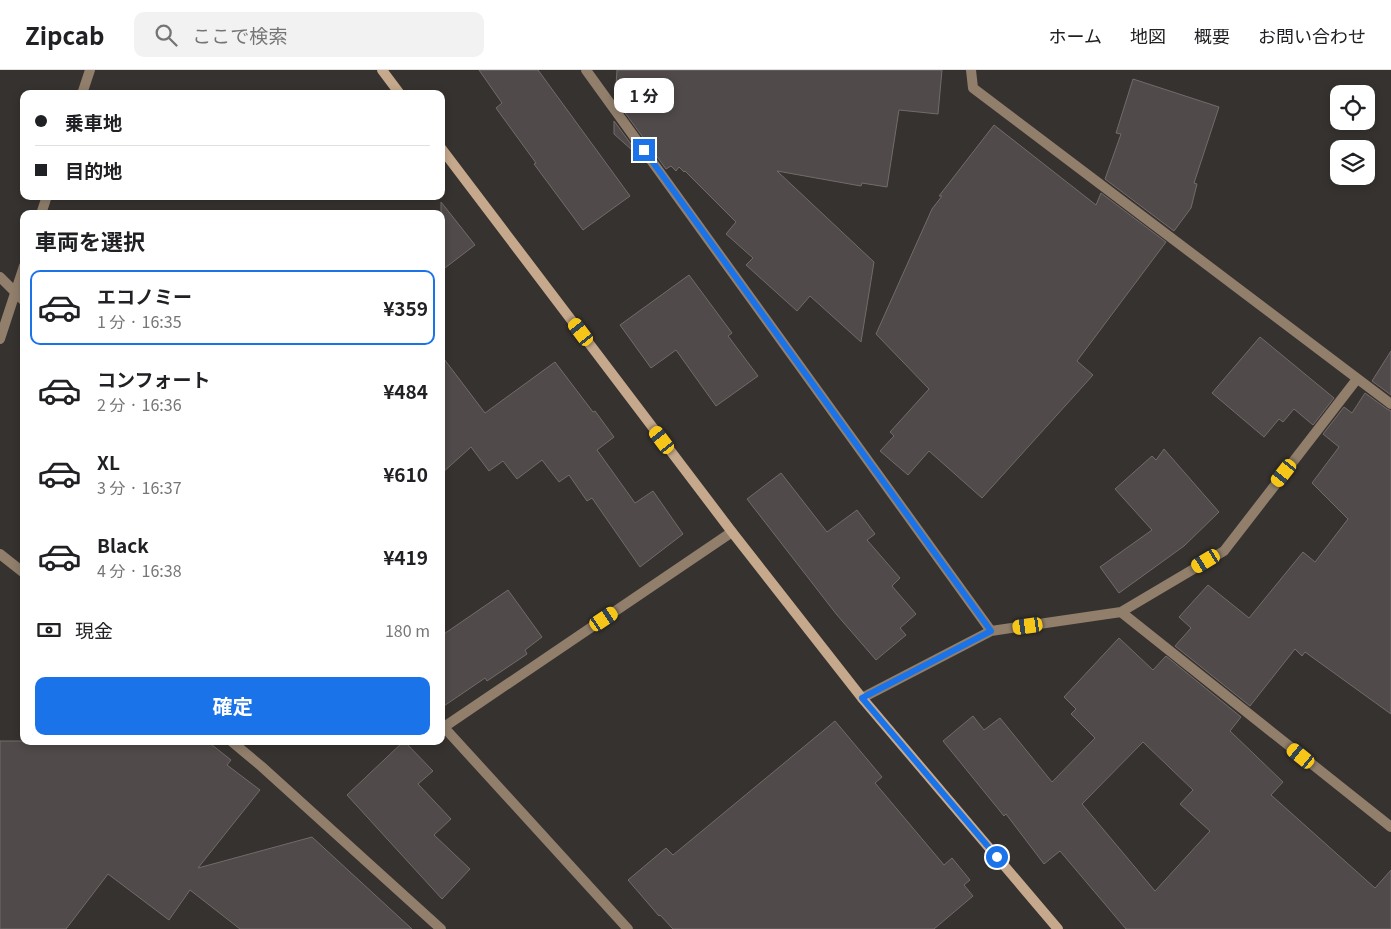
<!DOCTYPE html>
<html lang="ja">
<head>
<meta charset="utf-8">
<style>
  :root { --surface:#fff; --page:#f2f2f2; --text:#202124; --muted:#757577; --line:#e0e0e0; --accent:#1a73e8 }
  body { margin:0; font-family:Georgia,"Noto Sans JP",serif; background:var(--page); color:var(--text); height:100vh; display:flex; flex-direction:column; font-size:19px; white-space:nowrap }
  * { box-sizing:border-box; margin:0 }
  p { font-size:16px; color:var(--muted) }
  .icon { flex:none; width:28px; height:28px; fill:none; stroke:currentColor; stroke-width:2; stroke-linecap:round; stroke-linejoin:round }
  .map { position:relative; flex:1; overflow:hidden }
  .drawer { position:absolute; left:20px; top:140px; width:425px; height:535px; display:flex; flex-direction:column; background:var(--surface); border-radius:10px; box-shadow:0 2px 8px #0003 }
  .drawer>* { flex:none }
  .guide { position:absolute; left:20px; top:20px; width:425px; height:110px; border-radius:10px; box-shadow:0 2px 8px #0003; display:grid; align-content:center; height:110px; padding:0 15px; background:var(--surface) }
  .buttons { position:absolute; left:1330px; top:15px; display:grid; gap:10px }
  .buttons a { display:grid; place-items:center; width:45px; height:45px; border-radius:10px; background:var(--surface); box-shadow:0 2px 8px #0003; font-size:25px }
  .end { position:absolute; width:22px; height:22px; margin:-11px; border:6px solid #1a73e8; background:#fff; box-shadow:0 0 0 2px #fff }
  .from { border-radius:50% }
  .bubble { position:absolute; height:35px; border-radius:10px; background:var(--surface); box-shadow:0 2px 8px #0003; font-size:16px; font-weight:700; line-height:35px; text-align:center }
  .car { position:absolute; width:15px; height:30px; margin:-15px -8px; border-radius:6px; box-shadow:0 0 4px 1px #0007; background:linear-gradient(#f5c518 24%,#345 0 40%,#f5c518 0 76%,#345 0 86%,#f5c518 0) }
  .guide b { display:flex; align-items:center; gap:18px; height:48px; font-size:19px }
  .guide b+b { border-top:1px solid var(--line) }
  .guide i { width:12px; height:12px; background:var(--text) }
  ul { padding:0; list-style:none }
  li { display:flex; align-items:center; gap:15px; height:75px; margin:0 10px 8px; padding:0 5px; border:2px solid transparent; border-radius:10px }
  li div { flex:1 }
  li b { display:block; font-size:19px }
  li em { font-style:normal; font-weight:700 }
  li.selected { border-color:var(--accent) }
  li>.icon { width:45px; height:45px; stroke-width:1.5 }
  h2 { padding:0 15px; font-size:22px; line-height:60px }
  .pay { display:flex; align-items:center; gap:12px; height:55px; padding:0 15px; font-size:19px }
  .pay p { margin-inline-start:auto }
  .primary-button { display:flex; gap:10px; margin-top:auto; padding:10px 15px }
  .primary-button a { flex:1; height:58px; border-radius:10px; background:var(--accent); color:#fff; font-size:20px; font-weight:700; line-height:58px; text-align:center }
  header { display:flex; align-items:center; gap:30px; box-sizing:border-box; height:70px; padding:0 25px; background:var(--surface); border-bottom:1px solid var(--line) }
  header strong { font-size:24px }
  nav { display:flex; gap:28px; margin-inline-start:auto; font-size:18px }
  .search { width:350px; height:45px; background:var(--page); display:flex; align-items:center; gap:12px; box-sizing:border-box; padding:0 18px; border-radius:10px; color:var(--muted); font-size:19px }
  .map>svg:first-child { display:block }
  .building { fill:#504a4a; stroke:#726b6b; fill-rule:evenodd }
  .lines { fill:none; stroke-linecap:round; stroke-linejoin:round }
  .street { stroke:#917f6c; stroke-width:10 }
  .secondary { stroke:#c6a98c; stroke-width:10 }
  .route { stroke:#1a73e8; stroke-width:6 }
</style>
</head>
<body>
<header>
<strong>Zipcab</strong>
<div class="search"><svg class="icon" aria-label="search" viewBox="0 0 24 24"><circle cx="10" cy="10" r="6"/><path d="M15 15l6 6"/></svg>ここで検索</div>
<nav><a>ホーム</a><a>地図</a><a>概要</a><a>お問い合わせ</a></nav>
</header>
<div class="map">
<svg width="1391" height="859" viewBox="0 0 1391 859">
  <rect width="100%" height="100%" fill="#36322f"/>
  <path class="building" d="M479 0H538L630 126 583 160 534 94 536 93 496 38 502 33Z
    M617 0H942L938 44 899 40 887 117 862 113 861 116 777 101 874 192 861 272 810 226 797 241 746 195 753 188 726 164 736 152 685 101 684 102 679 97 676 101 671 96 666 99 615 29Z
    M1133 9 1219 37 1194 113 1197 114 1191 138 1174 161 1105 109 1121 64 1116 63Z
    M614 51 642 89 614 64Z
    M994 55 1096 135 1101 123 1166 172 1077 291 1093 305 982 428 929 381 908 405 880 381 894 366 890 362 929 319 876 264 932 139 942 126H939Z
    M441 132 475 175 441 201Z
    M689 205 732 263 728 266 758 306 716 336 676 280 651 298 620 255Z
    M1260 267 1334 328 1313 355 1294 339 1283 352 1279 349 1264 367 1212 323Z
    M1391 281V325L1372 311Z
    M441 285 485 343 555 292 593 342 595 341 614 367 597 380 635 433 653 421 683 464 640 497 592 428 587 431 569 405 559 412 542 390 517 409 503 391 489 401 471 377 441 404Z
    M1365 323 1387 339 1391 341V644L1305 582 1302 586 1295 579 1250 636 1175 576 1191 558 1179 547 1208 515 1249 548 1303 482 1315 492 1348 449 1312 413 1339 377 1323 364 1344 337 1352 343Z
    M1164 379 1219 442 1184 476 1119 523 1100 497 1152 460 1115 419 1152 386 1156 390Z
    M781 403 827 462 857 440 875 464 867 470 900 508 892 516 916 544 900 558 906 565 876 590 837 545 747 429Z
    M508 520 542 567 525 580 527 584 487 611 485 608 441 638V566Z
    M1119 568 1153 600 1166 586 1241 647 1230 661 1283 712 1271 725 1375 818 1391 800V859H1126L1060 781 1044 794 1006 744 1004 746 943 671 973 646 984 660 1000 648 1052 712 1095 668 1071 644 1076 639 1064 627ZM1143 672 1193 720 1180 734 1210 761 1155 821 1082 734Z
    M835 651 882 707 875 713 944 795 952 788 970 810 964 815 973 826 934 859H673L660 845 659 846 628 810 666 778 673 785Z
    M0 671H207L231 690 227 695 260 720 198 798 312 767 412 859H240L190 820 169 850 108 804 66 859H0Z
    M404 671 433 701 418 714 451 749 434 765 470 799 442 829 347 725Z"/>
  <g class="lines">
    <path class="street" d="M586 0 991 561
      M971 0 973 18 1391 334
      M82 24 90 0
      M41 144 47 126
      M0 207 24 231
      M0 269 24 196
      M0 484 24 503
      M1121 542 1391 757
      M862 628 991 561 1121 542 1224 481 1357 309
      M441 654 628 859
      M444 657 732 462
      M231 671 261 696 441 859"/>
    <path class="secondary" d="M382 0 400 24
      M441 78 732 462 862 628 1058 859"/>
  </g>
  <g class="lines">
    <path class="route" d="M644 80 991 561 862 628 997 787"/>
  </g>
</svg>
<div class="buttons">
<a><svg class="icon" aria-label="locate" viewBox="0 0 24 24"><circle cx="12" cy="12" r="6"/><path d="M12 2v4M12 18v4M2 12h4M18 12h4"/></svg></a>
<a><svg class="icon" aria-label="layers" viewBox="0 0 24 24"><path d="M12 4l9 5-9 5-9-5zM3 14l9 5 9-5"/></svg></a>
</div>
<i class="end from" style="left:997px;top:787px"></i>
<i class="end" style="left:644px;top:80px"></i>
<div class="bubble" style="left:614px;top:8px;width:60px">1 分</div>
<i class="car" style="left:581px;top:262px;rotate:323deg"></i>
<i class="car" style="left:662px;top:370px;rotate:323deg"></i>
<i class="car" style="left:1284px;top:403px;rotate:218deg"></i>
<i class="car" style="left:1206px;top:491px;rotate:239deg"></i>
<i class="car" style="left:604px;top:549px;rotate:56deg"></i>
<i class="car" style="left:1028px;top:556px;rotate:262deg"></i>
<i class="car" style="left:1301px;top:686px;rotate:309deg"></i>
<div class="guide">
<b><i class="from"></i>乗車地</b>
<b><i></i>目的地</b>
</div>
<section class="drawer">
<h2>車両を選択</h2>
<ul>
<li class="selected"><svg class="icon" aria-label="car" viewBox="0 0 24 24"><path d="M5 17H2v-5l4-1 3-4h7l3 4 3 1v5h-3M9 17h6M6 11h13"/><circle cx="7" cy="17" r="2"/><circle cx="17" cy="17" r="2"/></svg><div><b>エコノミー</b><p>1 分 · 16:35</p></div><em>¥359</em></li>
<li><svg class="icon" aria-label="car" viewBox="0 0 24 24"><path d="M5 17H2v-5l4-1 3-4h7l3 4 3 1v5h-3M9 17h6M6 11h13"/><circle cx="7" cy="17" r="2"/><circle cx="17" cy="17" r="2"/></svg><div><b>コンフォート</b><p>2 分 · 16:36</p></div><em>¥484</em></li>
<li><svg class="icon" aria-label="car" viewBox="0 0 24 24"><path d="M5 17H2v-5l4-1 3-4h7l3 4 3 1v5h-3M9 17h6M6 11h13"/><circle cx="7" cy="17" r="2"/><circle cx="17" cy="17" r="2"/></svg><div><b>XL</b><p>3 分 · 16:37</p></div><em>¥610</em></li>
<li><svg class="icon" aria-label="car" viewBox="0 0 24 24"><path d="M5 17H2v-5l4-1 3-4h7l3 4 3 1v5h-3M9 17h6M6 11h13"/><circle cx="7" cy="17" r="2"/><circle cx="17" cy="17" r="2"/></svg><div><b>Black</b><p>4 分 · 16:38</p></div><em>¥419</em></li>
</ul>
<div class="pay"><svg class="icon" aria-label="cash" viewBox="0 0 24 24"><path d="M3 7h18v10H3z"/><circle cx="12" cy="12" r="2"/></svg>現金<p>180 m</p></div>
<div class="primary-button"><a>確定</a></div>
</section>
</div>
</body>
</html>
